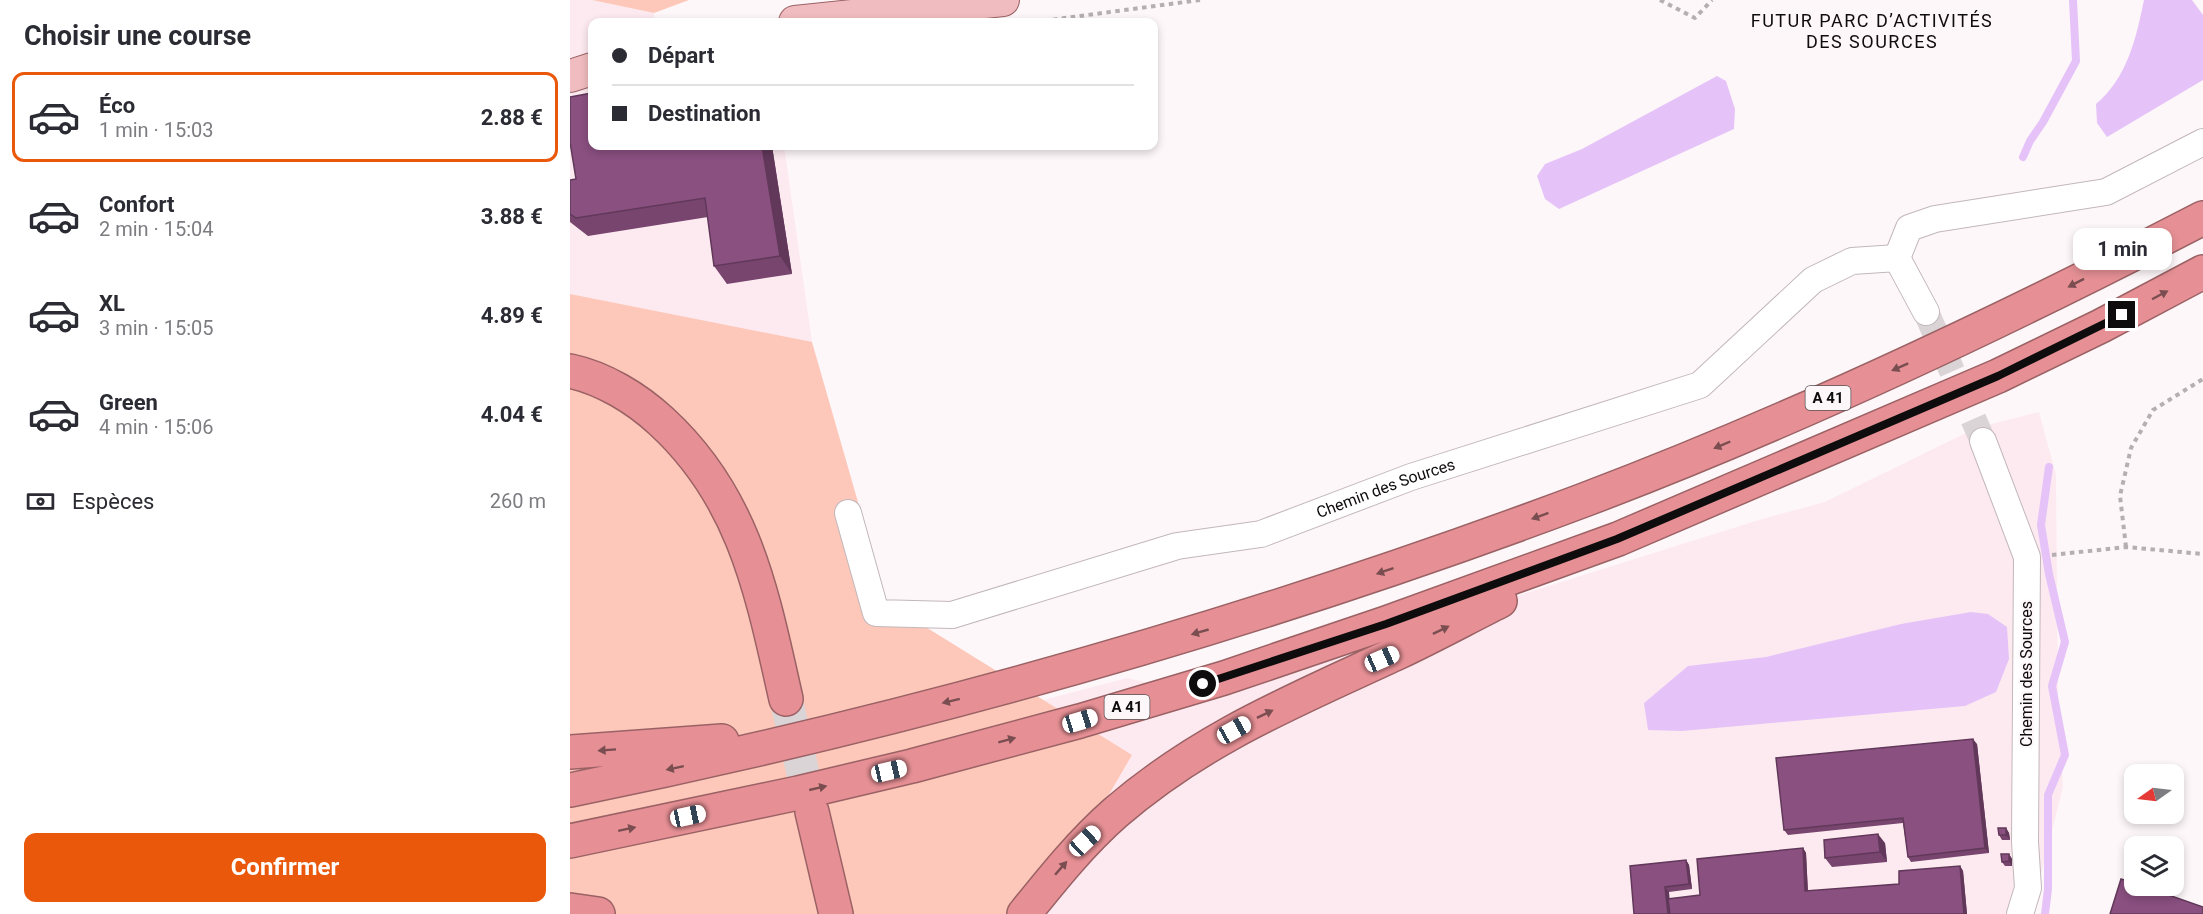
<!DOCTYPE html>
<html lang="fr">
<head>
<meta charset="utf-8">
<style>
  :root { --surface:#fff; --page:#f2f2f3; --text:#2b2b33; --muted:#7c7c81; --line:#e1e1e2; --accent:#ea580c }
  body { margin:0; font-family:Roboto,sans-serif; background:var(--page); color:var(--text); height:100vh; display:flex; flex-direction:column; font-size:22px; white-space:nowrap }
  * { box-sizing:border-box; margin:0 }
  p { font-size:20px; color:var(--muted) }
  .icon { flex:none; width:33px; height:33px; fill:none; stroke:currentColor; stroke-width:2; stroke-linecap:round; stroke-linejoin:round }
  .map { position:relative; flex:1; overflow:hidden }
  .details { display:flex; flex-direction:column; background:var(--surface); width:570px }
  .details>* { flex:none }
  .top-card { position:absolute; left:18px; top:18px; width:570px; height:132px; border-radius:12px; box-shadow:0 3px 9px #0003; display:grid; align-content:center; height:132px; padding:0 24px; background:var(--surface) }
  .needle { width:39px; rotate:256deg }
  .buttons { position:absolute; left:1554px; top:764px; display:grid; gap:12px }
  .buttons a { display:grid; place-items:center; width:60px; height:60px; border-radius:12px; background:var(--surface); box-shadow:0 3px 9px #0003; font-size:30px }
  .end { position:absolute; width:27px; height:27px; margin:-14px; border:8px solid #0f0c0d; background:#fff; box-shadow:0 0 0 3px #fff }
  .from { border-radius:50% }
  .bubble { position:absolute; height:42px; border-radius:12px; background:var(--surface); box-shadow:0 3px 9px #0003; font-size:20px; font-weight:700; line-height:42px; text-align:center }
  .car { position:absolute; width:18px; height:36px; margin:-18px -9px; border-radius:8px; box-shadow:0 0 4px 2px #0007; background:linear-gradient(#fff 24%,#345 0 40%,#fff 0 76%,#345 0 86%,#fff 0) }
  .top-card b { display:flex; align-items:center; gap:21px; height:57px; font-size:22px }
  .top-card b+b { border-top:2px solid var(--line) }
  .top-card i { width:15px; height:15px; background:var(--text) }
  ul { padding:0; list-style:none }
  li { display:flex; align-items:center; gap:18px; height:90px; margin:0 12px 9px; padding:0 12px; border:3px solid transparent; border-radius:12px }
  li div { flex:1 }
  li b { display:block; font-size:22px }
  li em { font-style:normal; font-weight:700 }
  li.selected { border-color:var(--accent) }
  li>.icon { width:54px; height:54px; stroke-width:1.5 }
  h2 { padding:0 24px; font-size:27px; line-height:72px }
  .pay { display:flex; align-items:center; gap:15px; height:66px; padding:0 24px; font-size:22px }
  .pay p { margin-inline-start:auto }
  .button { display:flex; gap:12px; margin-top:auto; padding:12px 24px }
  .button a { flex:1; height:69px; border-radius:12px; background:var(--accent); color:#fff; font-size:24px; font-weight:700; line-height:69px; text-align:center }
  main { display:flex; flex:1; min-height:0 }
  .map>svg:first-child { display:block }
  .built { fill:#fdeaf0 }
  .green { fill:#fdc8b9 }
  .water { fill:#e5c3f8 }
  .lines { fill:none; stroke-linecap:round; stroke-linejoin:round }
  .stream { stroke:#e5c3f8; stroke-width:8 }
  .minor-tunnel { stroke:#dad4d6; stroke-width:26; stroke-dasharray:26 13; stroke-linecap:butt }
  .highway-tunnel { stroke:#dad4d6; stroke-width:33; stroke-dasharray:33 16; stroke-linecap:butt }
  .minor-casing { stroke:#c2b7bb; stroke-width:28 }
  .major-casing { stroke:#9b6265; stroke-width:34 }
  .highway-casing { stroke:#9b6265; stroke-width:36 }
  .path { stroke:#b5afb1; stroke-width:4; stroke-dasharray:4.5 4.5; stroke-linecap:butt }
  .minor { stroke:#fff; stroke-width:26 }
  .major { stroke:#f0bcbf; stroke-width:32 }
  .highway { stroke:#e69095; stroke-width:33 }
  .wall { fill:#77456e }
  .shaded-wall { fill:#61385a }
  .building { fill:#8a5080; stroke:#61385a; stroke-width:1.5 }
  .oneway { fill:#7a4e51 }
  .route { stroke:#0f0c0d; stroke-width:8 }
  .labels { text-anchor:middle; stroke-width:4.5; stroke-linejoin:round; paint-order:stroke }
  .shield { fill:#fef7f9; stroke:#575254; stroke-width:1.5 }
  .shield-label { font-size:15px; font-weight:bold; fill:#0f0c0d }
  .street-label { font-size:16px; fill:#0f0c0d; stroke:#fef7f9 }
  .neighbourhood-label { font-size:18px; letter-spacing:1.5px; fill:#0f0c0d; stroke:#fef7f9 }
</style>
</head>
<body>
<main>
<section class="details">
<h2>Choisir une course</h2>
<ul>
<li class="selected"><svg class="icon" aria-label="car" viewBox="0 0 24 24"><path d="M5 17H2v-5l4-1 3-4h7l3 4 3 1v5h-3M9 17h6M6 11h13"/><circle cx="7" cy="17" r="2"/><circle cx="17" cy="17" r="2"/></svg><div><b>Éco</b><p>1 min · 15:03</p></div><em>2.88 €</em></li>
<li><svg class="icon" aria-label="car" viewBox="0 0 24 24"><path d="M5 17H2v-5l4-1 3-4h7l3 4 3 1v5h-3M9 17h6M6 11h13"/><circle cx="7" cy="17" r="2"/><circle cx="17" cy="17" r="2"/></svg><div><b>Confort</b><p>2 min · 15:04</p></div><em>3.88 €</em></li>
<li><svg class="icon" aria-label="car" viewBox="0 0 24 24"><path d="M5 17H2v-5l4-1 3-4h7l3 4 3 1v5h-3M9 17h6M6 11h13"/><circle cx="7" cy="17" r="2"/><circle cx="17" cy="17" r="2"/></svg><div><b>XL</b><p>3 min · 15:05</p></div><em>4.89 €</em></li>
<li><svg class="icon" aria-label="car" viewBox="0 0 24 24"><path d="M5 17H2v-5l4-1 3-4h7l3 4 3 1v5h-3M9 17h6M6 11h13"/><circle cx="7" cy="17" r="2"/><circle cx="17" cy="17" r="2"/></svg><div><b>Green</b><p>4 min · 15:06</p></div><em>4.04 €</em></li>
</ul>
<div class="pay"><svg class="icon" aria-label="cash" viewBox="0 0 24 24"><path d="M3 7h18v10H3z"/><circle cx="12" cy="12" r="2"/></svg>Espèces<p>260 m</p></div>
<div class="button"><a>Confirmer</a></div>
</section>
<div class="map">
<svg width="1633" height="914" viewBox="0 0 1633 914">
  <rect width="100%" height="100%" fill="#fef7f9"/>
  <path class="built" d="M0 0H22L84 13V22H22V146H214L242 342 307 744 557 678 632 695 1192 519 1255 502 1406 428 1469 412 1486 475 1488 700 1493 787 1461 914H0Z"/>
  <path class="green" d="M22 0H119L84 13Z
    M0 294 242 342 317 603 562 755 469 914H0Z"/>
  <path class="water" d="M1574 0H1622L1633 15V80L1537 137 1527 123 1526 104C1557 78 1566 39 1574 0Z
    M1147 76 1156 81 1165 109 1164 129 989 209 975 199 967 176 975 164 1012 149Z
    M1401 612 1418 614 1437 627 1439 659 1426 692 1395 706 1112 731 1078 730 1074 703 1118 666 1196 657 1331 624Z"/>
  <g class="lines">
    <path class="stream" d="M1453 157 1460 141 1473 122 1506 61 1503 0
      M1475 914 1478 889V795L1495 755 1482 686 1495 642 1479 574 1471 525 1479 467"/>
    <path class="minor-tunnel" d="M1356 312 1413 441"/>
    <path class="highway-tunnel" d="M216 699 242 812"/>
    <defs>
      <g id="minor">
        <path d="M1327 258 1339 228 1365 219 1536 192 1633 142"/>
        <path d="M1413 441 1457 557 1455 842 1458 888 1450 914"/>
        <path id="s1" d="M278 513 306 613 382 615 607 546 691 534 841 477 1130 385 1243 280 1282 261 1327 258 1356 312"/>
      </g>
      <path id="major" d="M225 22 433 0
        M0 76 22 69"/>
      <path id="highway" d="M0 371C33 378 66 398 91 421 175 498 192 593 216 699
        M0 752 152 741
        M0 790C345 720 684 624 1014 500 1226 420 1432 322 1633 218
        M242 812 266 914
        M0 841 228 793 342 766 510 721 654 678 816 623 1048 539 1428 376 1531 326 1633 272
        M0 910 28 914
        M454 914C483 878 511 843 545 813 633 737 726 700 829 652 863 636 896 618 930 601"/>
    </defs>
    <use href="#minor" class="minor-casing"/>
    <use href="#major" class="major-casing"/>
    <use href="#highway" class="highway-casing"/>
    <path class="path" d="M1090 0 1125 18 1142 0
      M465 22 630 0
      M1556 547 1550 496 1561 448 1583 410 1633 379
      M1482 555 1556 547 1633 554"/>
    <use href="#minor" class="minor"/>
    <use href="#major" class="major"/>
    <use href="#highway" class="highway"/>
  </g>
  <path class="wall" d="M202 146 222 274 157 284 144 266 138 217 18 236 0 222V180Z
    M1407 744 1419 853 1341 862 1338 857 1333 823 1218 835 1214 830Z
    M1436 828 1439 833 1440 840H1432L1429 835Z
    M1315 843 1317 862 1262 867 1255 858Z
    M1233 848 1236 853 1238 891 1329 884 1390 866 1393 871 1397 914H1064L1116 860 1119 865 1122 889 1099 892V899L1130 895Z
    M1439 854 1442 859V866H1435L1432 862Z"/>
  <path class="shaded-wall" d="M192 146H202L222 274 210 256Z
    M1403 739 1407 744 1419 853 1415 848Z
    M1436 828 1439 833 1440 840 1436 835Z
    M1308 834 1315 843 1317 862 1310 852Z
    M1233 848 1236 853 1238 896 1235 891Z
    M1439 854 1442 859V866L1439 861Z
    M1116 860 1119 865 1122 889 1119 884Z
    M1390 866 1393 871 1397 914H1394Z
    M1095 887 1099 892 1101 914H1098Z"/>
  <path class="building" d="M22 93V146H192L210 256 144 266 135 198 6 218 0 214V180L6 179 0 142V97Z
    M1403 739 1415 848 1338 857 1333 818 1214 830 1206 758Z
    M1428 828H1436V835H1429Z
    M1308 834 1310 852 1255 858 1254 840Z
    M1233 848 1235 891 1329 884V871L1390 866 1394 914H1100L1098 899 1130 895 1127 859Z
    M1431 854H1439V861L1432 862Z
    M1116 860 1119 884 1095 887 1098 914H1064L1060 866Z
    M1551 879 1564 883V885H1570L1633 907V914H1540Z"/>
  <defs><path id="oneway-solid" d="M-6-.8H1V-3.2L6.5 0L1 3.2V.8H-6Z" transform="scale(1.5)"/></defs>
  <g class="oneway">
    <use href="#oneway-solid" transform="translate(1506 283) rotate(153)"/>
    <use href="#oneway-solid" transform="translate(1590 295) rotate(-28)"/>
    <use href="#oneway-solid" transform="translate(1330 367) rotate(156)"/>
    <use href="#oneway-solid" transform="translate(1152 445) rotate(157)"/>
    <use href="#oneway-solid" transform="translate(970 516) rotate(160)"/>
    <use href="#oneway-solid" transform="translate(815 571) rotate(161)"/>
    <use href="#oneway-solid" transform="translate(871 630) rotate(-26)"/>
    <use href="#oneway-solid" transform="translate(630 632) rotate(164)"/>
    <use href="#oneway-solid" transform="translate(381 701) rotate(166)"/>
    <use href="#oneway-solid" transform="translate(695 714) rotate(-26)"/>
    <use href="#oneway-solid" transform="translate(437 740) rotate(-15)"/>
    <use href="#oneway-solid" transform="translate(37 750) rotate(176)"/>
    <use href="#oneway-solid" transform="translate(105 768) rotate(168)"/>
    <use href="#oneway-solid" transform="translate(248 788) rotate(-13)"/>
    <use href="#oneway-solid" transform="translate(57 829) rotate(-12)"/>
    <use href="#oneway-solid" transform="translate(491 868) rotate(-49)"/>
  </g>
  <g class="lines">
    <path class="route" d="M633 684 816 624 1047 539 1428 376 1552 315"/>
  </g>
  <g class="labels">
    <g class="shield">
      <rect x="1235.5" y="386" width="45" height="24" rx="4.5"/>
      <rect x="534.5" y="695" width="45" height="24" rx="4.5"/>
    </g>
    <g class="shield-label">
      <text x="1258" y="403">A 41</text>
      <text x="557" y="712">A 41</text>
    </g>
    <g class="street-label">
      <text dy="6" stroke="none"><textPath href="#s1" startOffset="633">Chemin des Sources</textPath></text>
      <text transform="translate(1456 674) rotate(-90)" y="6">Chemin des Sources</text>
    </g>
    <g class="neighbourhood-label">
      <text x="1302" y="27">FUTUR PARC D’ACTIVITÉS<tspan x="1302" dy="21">DES SOURCES</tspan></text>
    </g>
  </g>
</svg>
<div class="buttons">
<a><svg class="needle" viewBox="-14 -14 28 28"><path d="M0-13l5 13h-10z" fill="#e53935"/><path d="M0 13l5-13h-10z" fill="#7c7c81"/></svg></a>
<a><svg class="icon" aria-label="layers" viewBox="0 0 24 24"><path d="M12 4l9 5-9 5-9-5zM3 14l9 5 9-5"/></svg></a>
</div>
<i class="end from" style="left:633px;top:684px"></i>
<i class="end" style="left:1552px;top:315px"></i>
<div class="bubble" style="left:1503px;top:228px;width:99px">1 min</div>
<i class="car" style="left:812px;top:659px;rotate:66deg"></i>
<i class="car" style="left:510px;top:721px;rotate:73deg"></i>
<i class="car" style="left:664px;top:730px;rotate:61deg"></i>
<i class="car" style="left:319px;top:771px;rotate:77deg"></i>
<i class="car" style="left:118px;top:816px;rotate:78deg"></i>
<i class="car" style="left:515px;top:841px;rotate:47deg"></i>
<div class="top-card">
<b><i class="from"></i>Départ</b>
<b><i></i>Destination</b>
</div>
</div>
</main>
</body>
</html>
